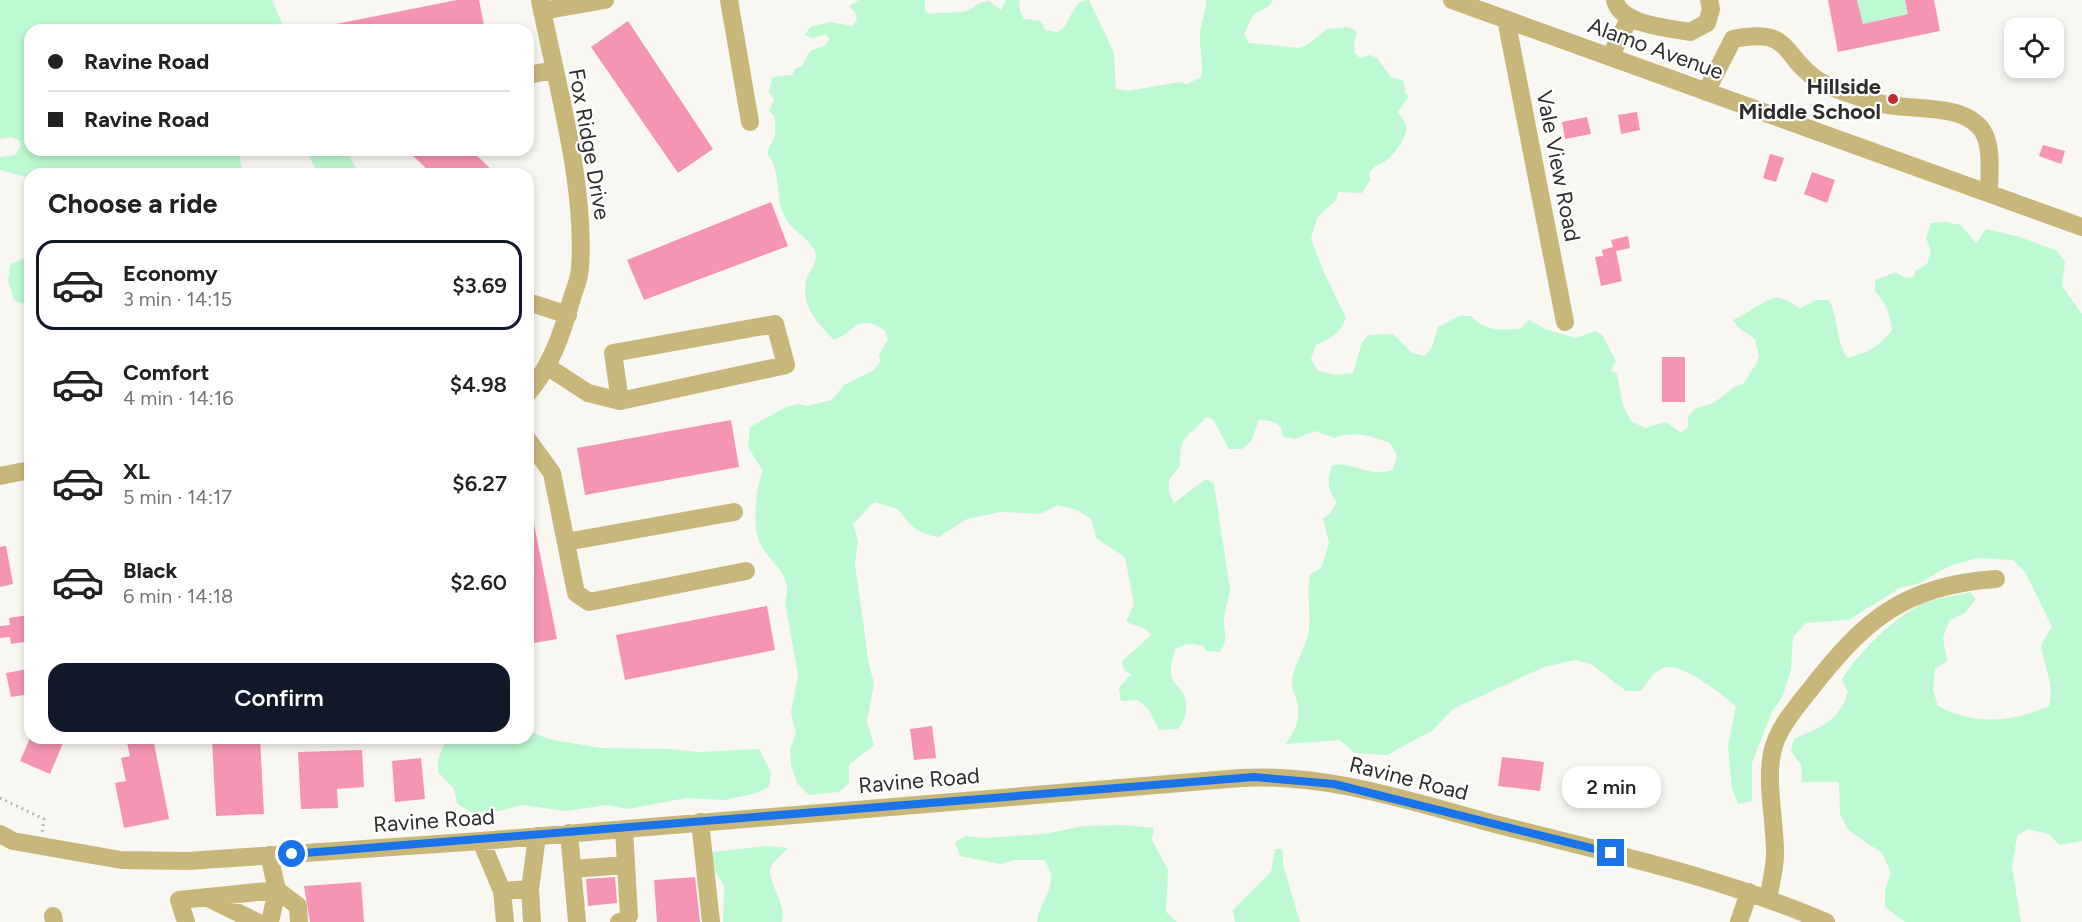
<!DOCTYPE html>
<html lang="en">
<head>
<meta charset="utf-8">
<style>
  :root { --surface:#fff; --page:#f6f6f6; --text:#222; --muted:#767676; --line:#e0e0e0; --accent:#111827 }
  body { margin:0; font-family:Figtree,sans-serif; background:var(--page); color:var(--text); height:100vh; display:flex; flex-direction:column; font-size:22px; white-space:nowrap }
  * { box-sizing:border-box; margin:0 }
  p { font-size:20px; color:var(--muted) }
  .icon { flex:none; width:33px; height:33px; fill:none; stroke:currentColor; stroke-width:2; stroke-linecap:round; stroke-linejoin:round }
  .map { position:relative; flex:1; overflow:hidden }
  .details { position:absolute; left:24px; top:168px; width:510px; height:576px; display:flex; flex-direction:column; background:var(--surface); border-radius:18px; box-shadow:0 3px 9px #0003 }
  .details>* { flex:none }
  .top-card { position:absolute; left:24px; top:24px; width:510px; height:132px; border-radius:18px; box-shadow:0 3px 9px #0003; display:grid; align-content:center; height:132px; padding:0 24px; background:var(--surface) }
  .controls { position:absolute; left:2004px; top:18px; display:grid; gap:12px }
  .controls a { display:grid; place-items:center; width:60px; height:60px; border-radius:12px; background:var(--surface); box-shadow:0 3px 9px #0003; font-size:30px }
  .end { position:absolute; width:27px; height:27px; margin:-14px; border:8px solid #1a73e8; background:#fff; box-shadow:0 0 0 3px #fff }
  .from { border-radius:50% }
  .bubble { position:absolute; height:42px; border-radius:18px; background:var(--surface); box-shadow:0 3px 9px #0003; font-size:20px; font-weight:600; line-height:42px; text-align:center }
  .top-card b { display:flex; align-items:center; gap:21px; height:57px; font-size:22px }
  .top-card b+b { border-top:2px solid var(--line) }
  .top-card i { width:15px; height:15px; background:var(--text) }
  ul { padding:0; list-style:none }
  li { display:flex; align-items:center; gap:18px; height:90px; margin:0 12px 9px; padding:0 12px; border:3px solid transparent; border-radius:18px }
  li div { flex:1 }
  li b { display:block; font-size:22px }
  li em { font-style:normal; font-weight:600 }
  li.current { border-color:var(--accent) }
  li>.icon { width:54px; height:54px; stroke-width:1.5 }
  h2 { padding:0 24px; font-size:27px; line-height:72px }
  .action { display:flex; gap:12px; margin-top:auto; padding:12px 24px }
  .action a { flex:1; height:69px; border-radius:18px; background:var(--accent); color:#fff; font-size:24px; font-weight:600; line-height:69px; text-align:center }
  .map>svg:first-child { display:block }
  .green { fill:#bdf9d2 }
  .building { fill:#f595b3 }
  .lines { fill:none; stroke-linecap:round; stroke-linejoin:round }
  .path { stroke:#a9a7a3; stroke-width:3; stroke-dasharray:1.5 4.5; stroke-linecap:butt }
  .minor { stroke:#c8b77b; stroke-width:18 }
  .route { stroke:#1a73e8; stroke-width:8 }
  .poi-dot { fill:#be2e31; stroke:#fff; stroke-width:2 }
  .labels { text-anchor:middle; stroke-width:4.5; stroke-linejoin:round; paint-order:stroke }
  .street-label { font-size:22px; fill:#2f2e2c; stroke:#fff }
  .poi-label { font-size:22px; font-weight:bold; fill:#2f2e2c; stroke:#fff; text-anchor:end }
</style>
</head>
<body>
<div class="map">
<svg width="2082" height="922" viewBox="0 0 2082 922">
  <rect width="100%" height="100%" fill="#f9f7f2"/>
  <path class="green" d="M0 0H272L285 30H30V150H238L243 174H30V178L0 170V157L15 155 21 146 20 141 12 137 0 139Z
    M859 0H925V11L930 14C940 12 961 13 966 11 975 7 978 2 989 1L1001 10 1006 0H1019L1020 11 1024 19 1041 21 1045 30 1057 32C1073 25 1070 0 1089 0L1114 53 1116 89 1128 91 1179 82 1187 84 1201 77C1204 61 1199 49 1200 33 1201 22 1206 12 1206 0H1273L1269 6 1253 15 1244 34 1249 43 1299 48 1307 45 1327 29 1348 27 1355 30 1357 34 1354 44 1355 53 1360 58 1370 55 1377 58 1391 77 1404 81 1405 93 1409 96 1398 112C1400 115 1405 121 1406 125 1408 136 1396 152 1388 159 1381 165 1375 164 1369 173L1370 180 1362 193 1338 192 1336 200 1317 218 1311 238 1323 270 1346 318C1340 334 1331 338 1316 345L1311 359 1318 371 1336 375 1353 373 1362 342 1368 335 1393 334 1412 353 1425 356 1432 347 1438 327 1459 316H1471C1483 331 1501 330 1519 329L1529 320 1548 330 1576 338 1595 331 1602 335 1616 361 1611 370 1617 373 1623 406 1631 421 1645 428 1666 422 1681 433 1688 427V416L1696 408 1714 403 1734 387 1743 384 1756 364 1759 356 1755 339 1738 327 1733 320C1745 316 1768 296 1779 298 1786 299 1794 305 1800 308L1817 300H1829C1840 321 1834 339 1848 358 1867 352 1880 347 1892 330 1890 313 1886 303 1875 291V280L1896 272 1905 278 1914 277 1915 271 1927 264 1931 251 1926 238 1931 223 1945 222 1961 225 1976 243 1986 229 2020 237 2057 251 2065 262 2062 286 2082 314V841L2059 845 2049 834 2028 829 2017 836 2012 867 2021 922H1905L1885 907V889L1891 873 1882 853 1848 830 1840 814 1839 782H1802L1801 765 1791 751 1794 739C1821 726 1839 722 1848 692L1842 679C1860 651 1893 618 1924 603 1937 597 1956 597 1970 592L1976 599 1965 613 1949 621 1943 638 1947 661 1935 669 1933 690 1938 706C1975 725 2010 723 2049 706 2055 685 2044 667 2041 645L2052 627 2025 572 2013 560 1978 558 1949 566 1920 583 1900 588 1848 620 1806 623 1793 637 1791 669 1783 695 1772 712 1752 763V801L1738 804 1732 789 1728 747 1736 706C1723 695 1685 665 1668 667 1655 668 1648 682 1641 691H1626L1591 664 1575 660 1544 667 1453 709 1433 730 1387 755 1355 753 1339 740 1285 744C1296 730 1301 718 1297 701 1296 696 1293 692 1292 688 1291 667 1304 653 1308 635 1312 614 1306 595 1310 575L1321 568 1329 543 1323 518 1329 515 1337 502C1326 489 1328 480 1332 465 1357 461 1365 478 1393 470L1397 455 1390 443C1372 436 1352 430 1334 438L1315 431 1295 439 1283 437C1282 422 1273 422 1259 419L1252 440 1242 449H1229L1213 419 1206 417C1186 441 1180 433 1180 466L1169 479V492L1174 503 1206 479 1214 484 1230 589C1229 599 1226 605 1225 614 1221 630 1231 635 1220 652L1206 651 1203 646C1192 643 1185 643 1175 649 1173 659 1169 668 1172 678 1174 684 1180 687 1183 693 1189 705 1186 720 1178 729L1159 730 1148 709 1138 700 1121 701 1119 688 1131 674 1125 671 1121 662 1151 635 1146 629 1126 622 1134 604 1125 557 1096 538 1091 519 1077 510 1058 505 1040 514 1001 512 967 519 939 537C918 534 910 526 898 509L874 502 853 524 858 541 855 564 869 665 874 683 867 722 874 745 849 765V783L839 792 809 795 797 783 791 765 790 749 796 734 791 712 798 675 785 602C795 574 768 563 759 541 752 524 756 487 763 471L748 447 750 427 786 407 798 404 807 406 832 400 844 385 874 370 880 362 879 355 888 339 885 331C858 312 857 331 834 340 817 322 799 304 807 277 810 270 816 263 816 256 814 240 791 231 785 217 774 197 782 171 767 153L775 135V117L769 111 774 99 769 92 772 77 792 75 795 69 802 66 810 51 824 46 830 39 826 34 813 38 805 35 810 27 830 22 852 26 857 20 855 12 849 6Z
    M1857 0H1905L1908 14 1863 24Z
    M306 150H346L359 174H318Z
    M30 255V302L24 304 14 300 8 280 11 264Z
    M528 731 553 740 602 748 671 749 698 752 759 749 771 773 769 787 757 793 725 800 686 798 628 809 607 805 566 811 522 805 499 811 473 813 457 804 454 789 438 772V759L447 738H528Z
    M1125 825 1154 828 1152 840 1168 870 1166 912 1177 922H1037C1040 898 1062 885 1044 860H1015L1000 864 960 856 955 842 966 836 984 838 1044 834 1083 826Z
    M767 846 788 848C783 854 775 860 771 866 765 879 787 902 782 922H723L724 886 715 871 712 852Z
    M1275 849H1282L1284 868 1300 922H1235L1233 910 1271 872Z"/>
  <path class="building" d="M457 0H479L485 30H337L336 24Z
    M1828 0H1857L1863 24 1908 14 1905 0H1934L1940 31 1838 52Z
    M628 21 713 149 678 173 591 47Z
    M1637 112 1640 130 1621 134 1618 115Z
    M1587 117 1591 134 1565 139 1562 122Z
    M2043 145 2065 151 2061 164 2039 156Z
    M407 150H471L496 174H432Z
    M1770 154 1784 158 1776 182 1763 178Z
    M1812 172 1835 180 1827 203 1804 194Z
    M771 202 788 246 644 300 627 260Z
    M1628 236 1630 248 1616 251 1622 281 1601 286 1595 257 1603 256 1602 250 1613 247 1611 240Z
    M1662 357H1685V402H1662Z
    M731 420 739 467 585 495 577 448Z
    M528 524H534L557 639 528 644Z
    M6 546 13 584 0 587V547Z
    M767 606 775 650 625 680 616 635Z
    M28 615 30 634 24 635 25 642 11 644 10 637 0 638V626L10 625 9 618Z
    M28 669 30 694 11 697 6 673Z
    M932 726 936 758 914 760 910 729Z
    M30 738H51L63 743 50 774 20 761Z
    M126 738H153L169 819 124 828 115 783 126 781 121 758 130 756Z
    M212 738H260L264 814 216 816Z
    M362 750 364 787 337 789 338 808 301 809 298 752Z
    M1502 757 1544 762 1540 791 1498 786Z
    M421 758 425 799 395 802 392 761Z
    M615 877 617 903 588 906 586 879Z
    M695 877 700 922H657L654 880Z
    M361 882 364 922H310L304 886Z"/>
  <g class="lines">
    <path class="path" d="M0 798 44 819 42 832"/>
    <path class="minor" d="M729 0 750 122
      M1452 0 2082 227
      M1615 0C1620 25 1669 28 1690 32L1707 23 1711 9 1709 0
      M542 11 605 0
      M1506 19 1565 322
      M1610 57 1629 19
      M528 75 554 70
      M1706 92 1733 39C1794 27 1780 56 1819 81 1834 90 1855 95 1871 101 1904 113 1960 100 1982 130 1993 146 1989 175 1989 193
      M528 302 568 315
      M548 367 588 393 620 401 786 365 775 324 613 353 620 401
      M528 393C552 365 562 333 572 298 575 288 580 278 580 267 586 185 556 82 540 0
      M528 440 552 473 576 593 589 602 746 571
      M0 476 30 470
      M566 542 734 512
      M700 822 711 922
      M569 833 577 922
      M0 834 13 841 121 860 188 861 481 841 1241 778C1329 773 1415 803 1499 825 1609 853 1721 877 1826 922
      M481 841 502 891 530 889 537 836
      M572 869 626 865
      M530 889 532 922
      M502 891 505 922
      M206 897 257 922
      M1768 898C1771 884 1775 868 1775 853 1775 821 1766 785 1772 753 1777 729 1794 710 1809 691 1864 620 1904 585 1996 579
      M53 916 54 922
      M186 922 179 900 277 890 269 855
      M270 922 277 890 298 906 299 922
      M619 922H624L629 916 624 829
      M1739 922 1749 892"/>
  </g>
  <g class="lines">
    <path class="route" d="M292 854 1254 777 1334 784 1611 853"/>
  </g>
  <circle class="poi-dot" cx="1893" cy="99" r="6"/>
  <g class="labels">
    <g class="street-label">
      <text transform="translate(1656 48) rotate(20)" y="8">Alamo Avenue</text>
      <text transform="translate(590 144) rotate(80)" y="8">Fox Ridge Drive</text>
      <text transform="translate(1559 166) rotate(79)" y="8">Vale View Road</text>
      <text transform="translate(1409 778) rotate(14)" y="8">Ravine Road</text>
      <text transform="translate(919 780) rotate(-5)" y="8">Ravine Road</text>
      <text transform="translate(434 820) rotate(-4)" y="8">Ravine Road</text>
    </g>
    <g class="poi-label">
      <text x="1881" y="94">Hillside<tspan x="1881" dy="25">Middle School</tspan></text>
    </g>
  </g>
</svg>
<div class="controls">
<a><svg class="icon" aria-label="locate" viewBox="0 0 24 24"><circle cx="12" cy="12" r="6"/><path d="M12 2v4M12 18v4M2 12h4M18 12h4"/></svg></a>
</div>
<i class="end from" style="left:292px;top:854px"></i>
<i class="end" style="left:1611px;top:853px"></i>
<div class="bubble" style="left:1562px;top:766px;width:99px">2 min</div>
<div class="top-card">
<b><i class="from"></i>Ravine Road</b>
<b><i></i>Ravine Road</b>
</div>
<section class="details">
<h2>Choose a ride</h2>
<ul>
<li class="current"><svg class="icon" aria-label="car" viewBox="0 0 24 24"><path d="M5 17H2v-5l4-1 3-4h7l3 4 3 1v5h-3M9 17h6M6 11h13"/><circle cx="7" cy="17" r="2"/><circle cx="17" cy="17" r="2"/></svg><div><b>Economy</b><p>3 min · 14:15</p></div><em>$3.69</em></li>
<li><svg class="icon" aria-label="car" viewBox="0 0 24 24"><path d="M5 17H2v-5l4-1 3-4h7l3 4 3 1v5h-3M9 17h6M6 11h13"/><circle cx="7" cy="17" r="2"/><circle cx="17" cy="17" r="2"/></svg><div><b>Comfort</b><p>4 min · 14:16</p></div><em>$4.98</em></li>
<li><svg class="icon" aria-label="car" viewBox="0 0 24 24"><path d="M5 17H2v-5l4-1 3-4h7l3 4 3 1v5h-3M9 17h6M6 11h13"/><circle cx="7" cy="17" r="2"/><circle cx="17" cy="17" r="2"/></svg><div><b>XL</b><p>5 min · 14:17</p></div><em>$6.27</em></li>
<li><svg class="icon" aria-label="car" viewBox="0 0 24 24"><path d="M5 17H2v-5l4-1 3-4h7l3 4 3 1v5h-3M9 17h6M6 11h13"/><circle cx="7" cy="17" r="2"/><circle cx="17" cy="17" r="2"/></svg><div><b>Black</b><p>6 min · 14:18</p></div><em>$2.60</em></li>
</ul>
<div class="action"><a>Confirm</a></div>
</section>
</div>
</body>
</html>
